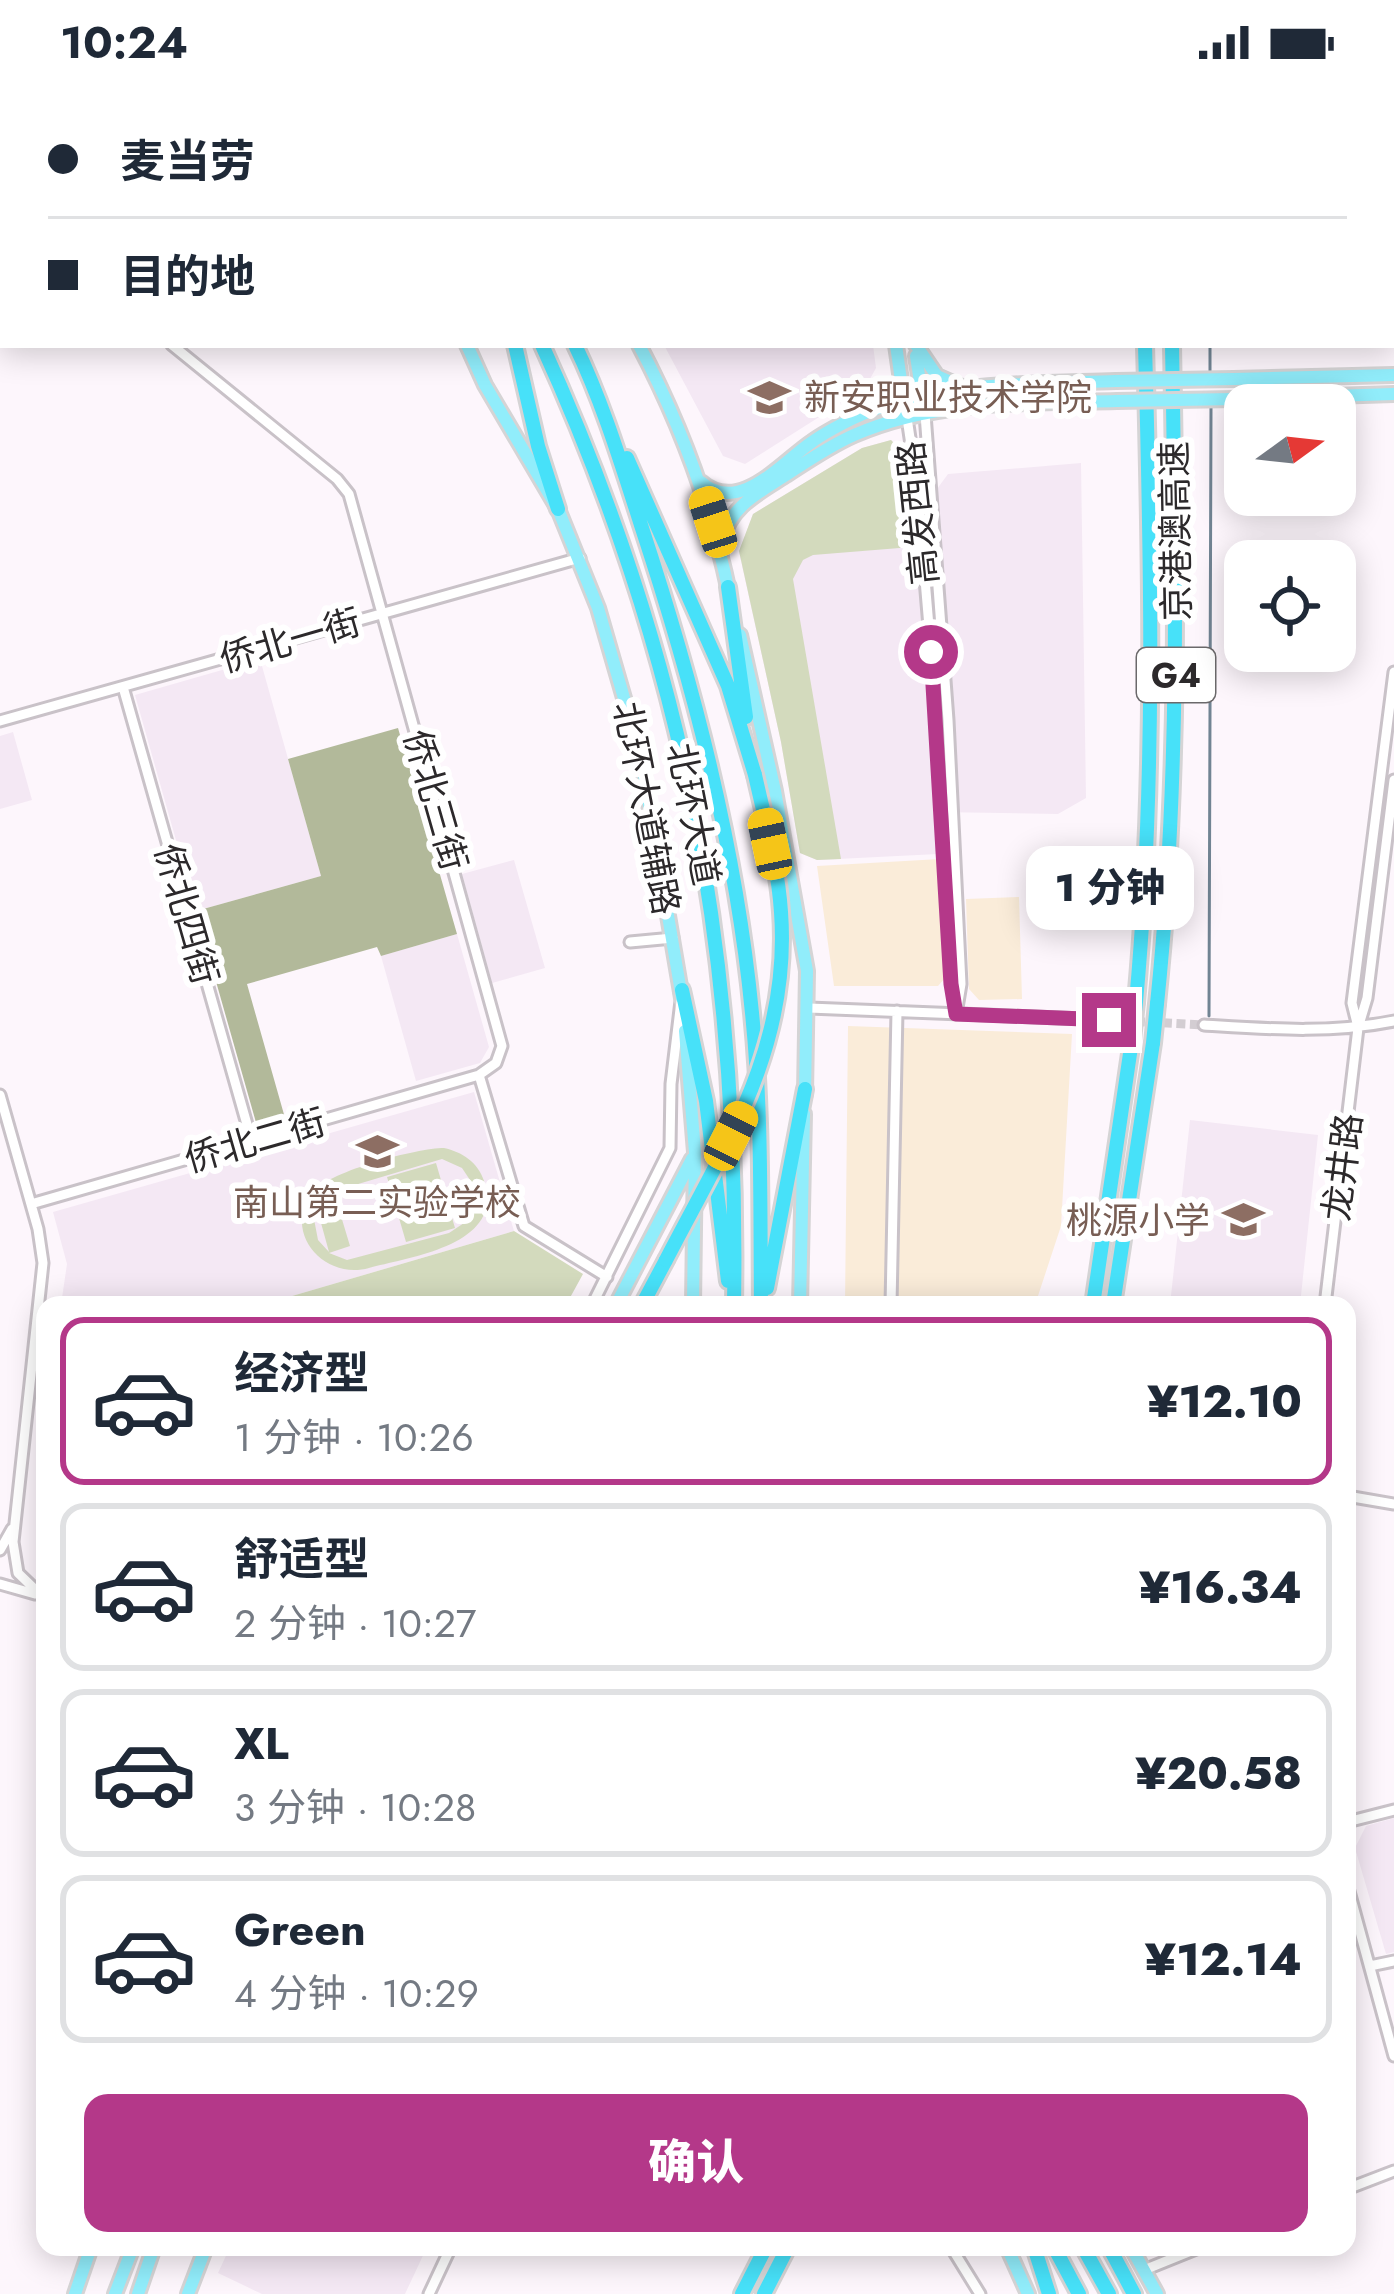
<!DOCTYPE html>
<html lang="zh">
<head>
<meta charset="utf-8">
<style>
  :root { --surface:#fff; --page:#f6f6f7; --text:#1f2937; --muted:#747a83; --line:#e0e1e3; --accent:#b43889 }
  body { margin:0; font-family:Jost,"Noto Sans SC",sans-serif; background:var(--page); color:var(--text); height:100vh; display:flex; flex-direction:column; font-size:45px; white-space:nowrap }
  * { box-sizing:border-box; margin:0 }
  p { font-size:39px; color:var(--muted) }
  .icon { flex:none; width:66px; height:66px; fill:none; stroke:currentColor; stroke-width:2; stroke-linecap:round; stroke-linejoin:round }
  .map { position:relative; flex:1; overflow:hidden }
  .side { position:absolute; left:36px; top:1212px; width:1320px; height:960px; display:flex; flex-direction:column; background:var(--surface); border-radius:24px; box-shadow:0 6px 30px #0003 }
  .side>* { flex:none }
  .top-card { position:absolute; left:0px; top:0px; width:1395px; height:264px; box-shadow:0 6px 30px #0003; display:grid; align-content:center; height:264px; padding:0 48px; background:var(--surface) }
  .needle { width:78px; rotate:75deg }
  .controls { position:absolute; left:1224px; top:300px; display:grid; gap:24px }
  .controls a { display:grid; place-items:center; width:132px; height:132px; border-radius:24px; background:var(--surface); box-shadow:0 6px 30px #0003; font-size:60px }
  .end { position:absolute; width:54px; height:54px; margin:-27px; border:15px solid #b43889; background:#fff; box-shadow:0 0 0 6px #fff }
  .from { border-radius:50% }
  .bubble { position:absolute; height:84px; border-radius:24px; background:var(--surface); box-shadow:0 6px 30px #0003; font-size:39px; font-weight:800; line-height:84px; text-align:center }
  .car { position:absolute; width:36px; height:72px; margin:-36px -18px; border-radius:15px; box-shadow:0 0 9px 3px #0007; background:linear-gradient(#f5c518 24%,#345 0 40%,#f5c518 0 76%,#345 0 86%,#f5c518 0) }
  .top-card b { display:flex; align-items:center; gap:42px; height:114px; font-size:45px }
  .top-card b+b { border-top:3px solid var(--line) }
  .top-card i { width:30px; height:30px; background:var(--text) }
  ul { padding:21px 0 0; list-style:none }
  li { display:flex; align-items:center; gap:36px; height:168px; margin:0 24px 18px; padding:0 24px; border:6px solid var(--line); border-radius:24px }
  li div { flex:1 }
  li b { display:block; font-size:45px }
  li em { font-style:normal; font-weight:800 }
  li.current { border-color:var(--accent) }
  li>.icon { width:108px; height:108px; stroke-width:1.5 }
  .action { display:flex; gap:24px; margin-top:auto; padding:24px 48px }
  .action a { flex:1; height:138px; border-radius:24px; background:var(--accent); color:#fff; font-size:48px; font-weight:800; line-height:138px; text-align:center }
  .status { display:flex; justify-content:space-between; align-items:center; height:84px; padding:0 60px; background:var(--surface); direction:ltr }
  .status svg { height:33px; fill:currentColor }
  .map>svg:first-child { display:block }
  .built { fill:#f4e8f4 }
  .industrial { fill:#faecd9 }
  .green { fill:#d3dabd; fill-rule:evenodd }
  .forest { fill:#b2b99a }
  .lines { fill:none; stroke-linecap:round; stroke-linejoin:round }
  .stream { stroke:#718493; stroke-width:3 }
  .minor-tunnel { stroke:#d3cdd2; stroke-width:9; stroke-dasharray:9 4.5; stroke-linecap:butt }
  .minor-casing { stroke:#c9c2c8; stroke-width:15 }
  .major-casing { stroke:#d5d4d5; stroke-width:18 }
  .highway-casing { stroke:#d5d4d5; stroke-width:20 }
  .minor { stroke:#fff; stroke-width:9 }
  .major { stroke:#91edfb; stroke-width:12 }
  .highway { stroke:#47e1f9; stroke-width:14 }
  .major-bridge-casing { stroke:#d5d4d5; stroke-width:18; stroke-linecap:butt }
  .highway-bridge-casing { stroke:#d5d4d5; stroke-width:20; stroke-linecap:butt }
  .major-bridge { stroke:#91edfb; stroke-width:12 }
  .highway-bridge { stroke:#47e1f9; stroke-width:14 }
  .route { stroke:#b43889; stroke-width:15 }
  .labels { text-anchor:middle; stroke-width:12; stroke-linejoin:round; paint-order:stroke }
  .shield { fill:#fff; stroke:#6b696b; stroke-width:3 }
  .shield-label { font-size:33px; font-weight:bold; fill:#2c292b }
  .education-label { font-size:36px; fill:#785e54; stroke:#fff; text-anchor:start }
  .street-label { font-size:36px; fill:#2c292b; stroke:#fff }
</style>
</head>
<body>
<div class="status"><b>10:24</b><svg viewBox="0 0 49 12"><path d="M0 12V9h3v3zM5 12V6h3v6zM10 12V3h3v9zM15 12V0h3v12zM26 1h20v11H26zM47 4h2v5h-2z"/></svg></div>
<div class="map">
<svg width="1394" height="2210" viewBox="0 0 1394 2210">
  <rect width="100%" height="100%" fill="#fdf6fc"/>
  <path class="built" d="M664 261H873L876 284 865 304 745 380 723 372Z
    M891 356 902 367 906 389 915 502 939 500 934 409 948 390 1081 379 1086 714 1058 730 936 728 938 770 817 776 800 769 781 658 739 468 753 430 862 364Z
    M260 575 321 792 196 827 135 611Z
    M13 648 32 716 0 725V652Z
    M514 776 545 884 492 899 462 790Z
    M457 850 489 963 480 979 416 997 381 872Z
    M474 1008 514 1147 275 1217 62 1214 67 1180 53 1128Z
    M1190 1036 1318 1051 1300 1221H1170Z
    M1394 1734V1868L1386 1870 1355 1764 1366 1742Z
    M230 2163H427L405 2210H262L218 2189Z"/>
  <path class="industrial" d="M940 775 945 894 938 902H834L817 782Z
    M1019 813 1022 915 979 916 969 905 966 815Z
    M848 942 1072 950 1061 1142 1035 1221H845Z"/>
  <path class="green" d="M891 356 902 367 912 463 813 471 803 476 793 495 841 775 817 776 800 769 781 658 739 467 753 430 862 364Z
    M444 1064C462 1068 478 1078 484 1097 506 1161 410 1173 369 1184 324 1197 280 1147 314 1107 331 1087 417 1064 444 1064ZM442 1075 462 1084 474 1102V1124L467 1137 449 1149 347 1176 329 1169 350 1162 338 1122 318 1128 329 1168 318 1156 314 1135 328 1109Z
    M436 1079 455 1144 406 1158 387 1093Z
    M514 1147 583 1190 566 1221H60L62 1214 275 1217Z"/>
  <path class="forest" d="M398 644 457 850 381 872 377 863 247 900 285 1034 257 1042 196 827 321 792 288 675Z"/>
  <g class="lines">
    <path class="stream" d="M1209 0V3
      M1210 261V289
      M1209 932 1211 323"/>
    <path class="minor-tunnel" d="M1109 936 1204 941"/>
    <defs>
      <path id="minor" d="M216 0 221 3
        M0 121 3 123
        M925 330 948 636 961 900 956 930
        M907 334 917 401 937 637 955 920
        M123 603 252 1058
        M0 637 580 474
        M630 858 673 854
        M809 924 1109 936
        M1357 939 1352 919 1394 588
        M1204 941C1269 945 1330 950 1394 937
        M479 991 524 1142 607 1193
        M0 1011 38 1145 43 1179 13 1458 18 1489 45 1515
        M31 1120 479 991 496 979 502 962 349 410 337 395 172 261
        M592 1221 670 1064 671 1000 681 917
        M891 1221 897 927
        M1325 1221 1358 944 1367 914 1394 696
        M1347 1412 1394 1420
        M0 1466 12 1445
        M0 1500 35 1510
        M1347 1738 1394 1726
        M1347 1800 1394 1972
        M1370 1882 1394 1877
        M1347 2105 1394 2087
        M951 2163 980 2210
        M1144 2186 1201 2163
        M429 2210 451 2163"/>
      <path id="major" d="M249 0 254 3
        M367 0 368 3
        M467 0 469 3
        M518 0V3
        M866 0V3
        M884 0V3
        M467 261 485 301 558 425 598 524 641 673 682 914
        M639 261C680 339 711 422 729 508
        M896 261 905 325
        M916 261 937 292 962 303
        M916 272 923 317
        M1234 295 1394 291
        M1235 315 1394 310
        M701 398C739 432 782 378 812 358 824 349 838 342 852 335 931 297 1030 300 1116 297
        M722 457C729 424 756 410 783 393 806 378 829 362 854 351 936 315 1029 319 1117 317
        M740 551 775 707 807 887 805 1010
        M685 947 695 1068 693 1221
        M616 1221 692 1075
        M800 1221 804 1030
        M1007 2163 1028 2210
        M1131 2163 1157 2210
        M75 2210 91 2163
        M115 2210 133 2163
        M138 2210 154 2163
        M188 2210 206 2163"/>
      <path id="highway" d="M410 0 411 3
        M439 0 441 3
        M1139 0V3
        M1167 0V3
        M515 261 538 362 558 425
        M542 261C686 577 740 875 734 1221
        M575 261C603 319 621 379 641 441 693 599 736 763 752 929 762 1026 760 1124 761 1221
        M627 374 728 602 755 691
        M728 503 746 633
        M682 906 706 1017 728 1197
        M1136 918C1156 699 1151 481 1145 261
        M1157 920C1180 700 1176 481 1172 261
        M767 1204 805 1005
        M642 1221 666 1176
        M1093 1221 1132 956
        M1113 1221 1153 959
        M1034 2163 1049 2210
        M1054 2163 1079 2210
        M1083 2163 1109 2210
        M1109 2163 1134 2210
        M742 2210 766 2163
        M764 2210 788 2163"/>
    </defs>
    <use href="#minor" class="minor-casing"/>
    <use href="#major" class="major-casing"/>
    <use href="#highway" class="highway-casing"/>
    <use href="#minor" class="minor"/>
    <use href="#major" class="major"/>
    <use href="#highway" class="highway"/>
    <defs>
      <path id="major-bridge" d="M1116 297 1234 295
        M1117 317 1235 315"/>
      <path id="highway-bridge" d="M1132 956 1136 918
        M1153 959 1157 920
        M666 1176C725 1062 791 963 781 828 778 782 765 736 755 691"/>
    </defs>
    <use href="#major-bridge" class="major-bridge-casing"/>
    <use href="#highway-bridge" class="highway-bridge-casing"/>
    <use href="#major-bridge" class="major-bridge"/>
    <use href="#highway-bridge" class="highway-bridge"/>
  </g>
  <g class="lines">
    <path class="route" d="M931 568 951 900 956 930 1109 936"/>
  </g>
  <defs>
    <symbol id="university-bare" viewBox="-9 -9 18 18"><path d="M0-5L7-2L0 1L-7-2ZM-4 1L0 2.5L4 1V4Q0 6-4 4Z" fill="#8d6e63" stroke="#fff" stroke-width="2.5" paint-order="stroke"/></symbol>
    <symbol id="school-bare" viewBox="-9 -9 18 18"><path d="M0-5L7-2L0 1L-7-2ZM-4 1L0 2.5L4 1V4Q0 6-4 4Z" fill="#8d6e63" stroke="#fff" stroke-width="2.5" paint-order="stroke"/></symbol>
  </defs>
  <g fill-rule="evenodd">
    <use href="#university-bare" x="740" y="284" width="59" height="59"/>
    <use href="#school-bare" x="348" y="1038" width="59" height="59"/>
    <use href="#school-bare" x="1214" y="1106" width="59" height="59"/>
  </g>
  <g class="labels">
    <rect class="shield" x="1137" y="564" width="78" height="54" rx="9"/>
    <g class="shield-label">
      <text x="1176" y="603">G4</text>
    </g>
    <g class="education-label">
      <text x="804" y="326">新安职业技术学院</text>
      <text x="377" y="1131" text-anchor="middle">南山第二实验学校</text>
      <text x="1210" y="1149" text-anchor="end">桃源小学</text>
    </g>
    <g class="street-label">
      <text transform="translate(917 429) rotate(-96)" y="13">高发西路</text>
      <text transform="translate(1175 447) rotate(-91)" y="13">京港澳高速</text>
      <text transform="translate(290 556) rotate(-16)" y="13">侨北一街</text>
      <text transform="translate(436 716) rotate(74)" y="13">侨北三街</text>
      <text transform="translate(647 724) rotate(79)" y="13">北环大道辅路</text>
      <text transform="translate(694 730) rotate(79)" y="13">北环大道</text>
      <text transform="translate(187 830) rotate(74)" y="13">侨北四街</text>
      <text transform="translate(255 1056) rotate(-16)" y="13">侨北二街</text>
      <text transform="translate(1342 1083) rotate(-83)" y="13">龙井路</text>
    </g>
  </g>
</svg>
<div class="controls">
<a><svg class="needle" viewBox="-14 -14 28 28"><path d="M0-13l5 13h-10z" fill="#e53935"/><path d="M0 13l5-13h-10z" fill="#747a83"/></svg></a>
<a><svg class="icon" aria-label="locate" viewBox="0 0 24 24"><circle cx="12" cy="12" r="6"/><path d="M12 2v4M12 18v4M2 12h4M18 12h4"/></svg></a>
</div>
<i class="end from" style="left:931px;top:568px"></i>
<i class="end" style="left:1109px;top:936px"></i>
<div class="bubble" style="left:1026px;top:762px;width:168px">1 分钟</div>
<i class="car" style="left:713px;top:438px;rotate:342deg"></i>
<i class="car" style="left:770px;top:760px;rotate:348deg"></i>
<i class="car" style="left:731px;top:1052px;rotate:27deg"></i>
<div class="top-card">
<b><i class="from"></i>麦当劳</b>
<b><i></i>目的地</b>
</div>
<section class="side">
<ul>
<li class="current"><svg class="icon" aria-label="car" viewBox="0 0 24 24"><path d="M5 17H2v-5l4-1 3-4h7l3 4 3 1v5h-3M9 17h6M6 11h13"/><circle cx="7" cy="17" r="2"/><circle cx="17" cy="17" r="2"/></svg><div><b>经济型</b><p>1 分钟 · 10:26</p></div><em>¥12.10</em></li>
<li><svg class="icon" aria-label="car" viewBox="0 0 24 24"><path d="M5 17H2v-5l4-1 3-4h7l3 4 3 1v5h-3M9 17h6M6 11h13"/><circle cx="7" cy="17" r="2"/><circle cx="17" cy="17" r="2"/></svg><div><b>舒适型</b><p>2 分钟 · 10:27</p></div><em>¥16.34</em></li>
<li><svg class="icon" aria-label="car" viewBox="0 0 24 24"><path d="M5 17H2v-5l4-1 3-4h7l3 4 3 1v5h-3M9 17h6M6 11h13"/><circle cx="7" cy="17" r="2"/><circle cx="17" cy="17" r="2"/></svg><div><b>XL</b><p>3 分钟 · 10:28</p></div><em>¥20.58</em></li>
<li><svg class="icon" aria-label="car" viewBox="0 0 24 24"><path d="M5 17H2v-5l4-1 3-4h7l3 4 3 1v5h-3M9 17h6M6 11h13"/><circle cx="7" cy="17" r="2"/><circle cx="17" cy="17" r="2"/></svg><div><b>Green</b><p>4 分钟 · 10:29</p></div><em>¥12.14</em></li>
</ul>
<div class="action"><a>确认</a></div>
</section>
</div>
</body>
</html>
